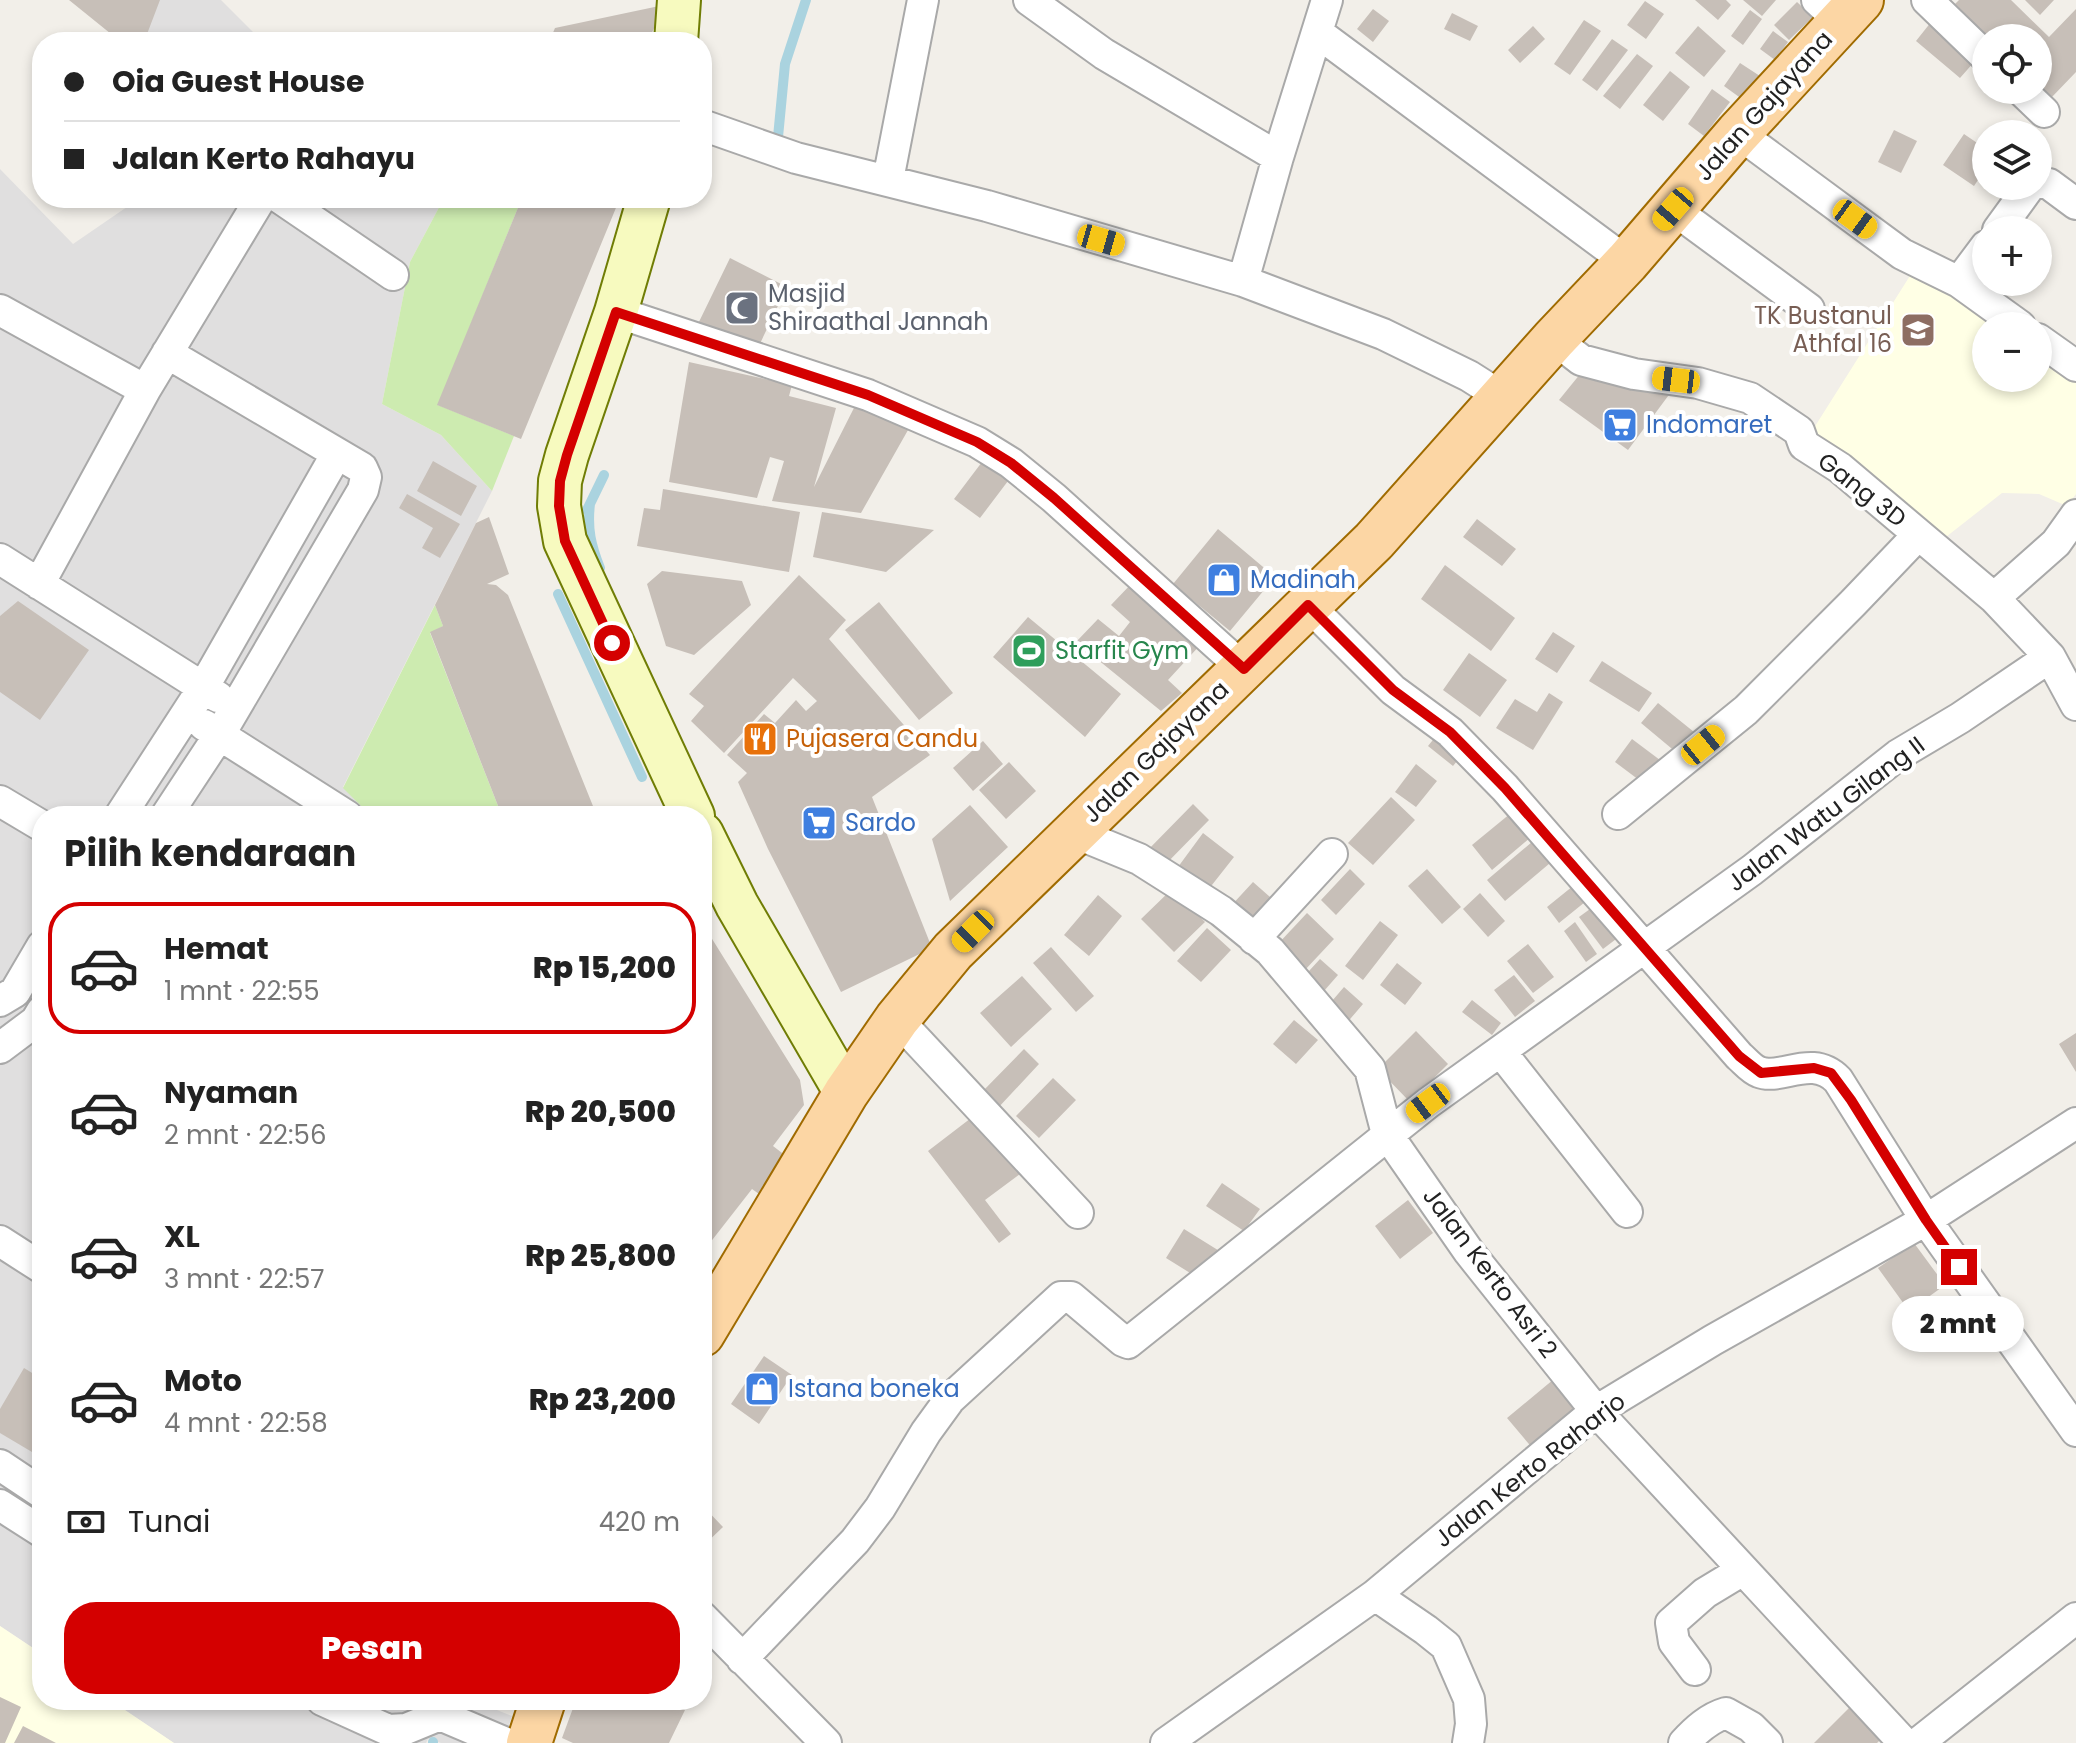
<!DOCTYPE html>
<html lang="id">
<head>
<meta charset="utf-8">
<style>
  :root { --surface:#fff; --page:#f2f2f2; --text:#222; --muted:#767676; --line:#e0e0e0; --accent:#d40000 }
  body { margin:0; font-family:Poppins,sans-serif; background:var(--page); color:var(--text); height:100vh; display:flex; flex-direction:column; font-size:30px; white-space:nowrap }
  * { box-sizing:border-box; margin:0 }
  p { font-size:26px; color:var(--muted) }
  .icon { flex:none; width:44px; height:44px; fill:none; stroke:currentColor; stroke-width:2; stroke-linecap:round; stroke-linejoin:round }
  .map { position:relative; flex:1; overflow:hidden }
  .details { position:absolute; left:32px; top:806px; width:680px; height:904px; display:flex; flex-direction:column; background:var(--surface); border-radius:32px; box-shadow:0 4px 12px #0003 }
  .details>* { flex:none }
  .banner { position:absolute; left:32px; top:32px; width:680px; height:176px; border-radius:32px; box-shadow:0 4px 12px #0003; display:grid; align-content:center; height:176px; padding:0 32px; background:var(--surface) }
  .fabs { position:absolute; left:1972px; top:24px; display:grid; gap:16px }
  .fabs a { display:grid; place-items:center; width:80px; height:80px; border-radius:50%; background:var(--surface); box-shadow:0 4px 12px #0003; font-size:40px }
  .end { position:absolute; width:36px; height:36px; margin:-18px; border:10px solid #d40000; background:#fff; box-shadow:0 0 0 4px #fff }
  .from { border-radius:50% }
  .bubble { position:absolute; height:56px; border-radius:28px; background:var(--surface); box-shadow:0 4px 12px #0003; font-size:26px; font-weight:800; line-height:56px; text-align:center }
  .car { position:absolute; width:24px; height:48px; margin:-24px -12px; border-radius:10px; box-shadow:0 0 6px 2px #0007; background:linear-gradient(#f5c518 24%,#345 0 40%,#f5c518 0 76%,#345 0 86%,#f5c518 0) }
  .banner b { display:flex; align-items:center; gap:28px; height:76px; font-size:30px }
  .banner b+b { border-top:2px solid var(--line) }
  .banner i { width:20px; height:20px; background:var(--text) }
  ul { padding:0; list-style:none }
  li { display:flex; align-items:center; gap:24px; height:132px; margin:0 16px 12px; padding:0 16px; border:4px solid transparent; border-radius:32px }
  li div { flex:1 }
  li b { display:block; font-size:30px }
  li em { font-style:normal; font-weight:800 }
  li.current { border-color:var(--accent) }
  li>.icon { width:72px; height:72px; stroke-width:1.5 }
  h2 { padding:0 32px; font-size:36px; line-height:96px }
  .pay { display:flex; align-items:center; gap:20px; height:88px; padding:0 32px; font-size:30px }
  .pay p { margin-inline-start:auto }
  .action { display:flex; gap:16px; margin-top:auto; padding:16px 32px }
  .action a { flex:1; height:92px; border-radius:32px; background:var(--accent); color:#fff; font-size:32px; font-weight:800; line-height:92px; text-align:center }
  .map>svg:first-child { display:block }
  .residential { fill:#e0dfdf }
  .education { fill:#ffffe5; fill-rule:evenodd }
  .grass { fill:#cdebb0 }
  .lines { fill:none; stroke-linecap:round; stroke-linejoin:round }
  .stream { stroke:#aad3df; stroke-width:10 }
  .building { fill:#c7bfb8 }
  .minor-casing { stroke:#a9a9a9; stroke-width:34 }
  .secondary-casing { stroke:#707d05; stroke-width:46 }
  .primary-casing { stroke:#a06b00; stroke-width:48 }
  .minor { stroke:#fff; stroke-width:30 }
  .secondary { stroke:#f7fabf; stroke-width:42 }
  .primary { stroke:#fcd6a4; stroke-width:44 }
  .route { stroke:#d40000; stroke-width:10 }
  .labels { text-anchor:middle; stroke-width:8; stroke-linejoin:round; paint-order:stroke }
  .street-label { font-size:24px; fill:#222; stroke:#fff }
  .worship-label { font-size:24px; fill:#5b616d; stroke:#fff; text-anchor:start }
  .education-label { font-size:24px; fill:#785e54; stroke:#fff; text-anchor:end }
  .shop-label { font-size:24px; fill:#366cbe; stroke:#fff; text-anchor:start }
  .leisure-label { font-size:24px; fill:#27864d; stroke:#fff; text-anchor:start }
  .food-label { font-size:24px; fill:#c56008; stroke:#fff; text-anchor:start }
</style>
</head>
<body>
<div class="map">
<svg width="2076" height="1743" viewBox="0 0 2076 1743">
  <rect width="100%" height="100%" fill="#f2efe9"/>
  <path class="residential" d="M151 0H221L263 42H140Z
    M0 169 73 244 140 198H444L410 262 382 404 441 435 492 491 343 787 371 816H42V1654L0 1626Z
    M110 1700H472L512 1716 503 1743H441L428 1739 426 1743H174Z"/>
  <path class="education" d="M1973 267 1986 278V282H1990L2076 355V494L2067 506 2039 494 2002 493 1937 544 1807 439 1913 271 1951 296ZM1986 326H2038V378H1986Z
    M0 1626 42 1654V1700H110L174 1743H0Z"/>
  <path class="grass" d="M444 198H522L438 405 514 436 492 491 441 435 382 404 410 262Z
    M435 605 443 626 430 633 502 816H371L343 788Z"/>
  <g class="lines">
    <path class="stream" d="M778 137 785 64 806 0
      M590 504C587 529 591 545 600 568
      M587 510 604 475
      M558 594 642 777
      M433 1743V1742"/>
  </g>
  <path class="building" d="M69 0H160L144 42H121Z
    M1695 0H1726L1731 5 1718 20Z
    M1743 0H1776L1762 16Z
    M1959 0H2011L2049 37 2076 9V72L2051 98 2038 86V38H1989L1955 4Z
    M2025 0H2054L2040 15Z
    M1645 1 1664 14 1646 39 1627 25Z
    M1797 2 1813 17 1789 40 1774 25Z
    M664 5 648 42H549L555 28Z
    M1373 9 1389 21 1373 42 1357 29Z
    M1750 10 1762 19 1743 45 1731 36Z
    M1939 12 1982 53 1960 78 1916 41Z
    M1452 13 1478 26 1470 41 1444 29Z
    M1584 20 1601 31 1570 75 1554 64Z
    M1533 26 1545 39 1520 63 1508 50Z
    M1698 26 1726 51 1704 77 1675 53Z
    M1773 31 1788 42 1775 60 1760 49Z
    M1612 39 1628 50 1597 91 1582 80Z
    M1637 54 1653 66 1620 109 1603 96Z
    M1740 63 1763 78 1746 102 1724 86Z
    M1670 71 1690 87 1663 121 1643 105Z
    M1712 89 1730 102 1704 136 1688 124Z
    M1894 130 1917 141 1901 173 1878 162Z
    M1964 134 1986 149V168L1974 186 1943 165Z
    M522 198H620L521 439 437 405Z
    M730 258 787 287 755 354 696 328Z
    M689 362 792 385 789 396 836 408 814 487 859 398 912 423 861 513 772 501 784 461 770 457 757 498 669 482Z
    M1585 368 1674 388 1628 450 1559 400Z
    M433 461 477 486 461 516 417 491Z
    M982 462 1008 481 980 518 954 499Z
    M663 489 800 512 789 572 637 546 644 508 660 510Z
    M407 494 460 524 440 558 422 548 433 528 399 508Z
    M822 512 934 530 886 572 813 557Z
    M489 517 509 574 487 584 496 585 508 595 597 816H502L430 632 443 626 435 605 476 523Z
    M1477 519 1516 549 1502 566 1463 537Z
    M1218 529 1275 577 1230 631 1173 584Z
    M1445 565 1515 618 1491 651 1421 599Z
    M662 571 742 581 751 605 694 655 666 646 647 584Z
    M799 575 846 620 829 639 930 755 872 797 932 948 841 992 768 849 738 782 747 773 727 755 764 714 775 723 796 700 806 711 817 701 793 678 724 753 691 721 704 706 689 694Z
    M1133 582 1202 643 1168 680 1182 693 1161 711 1076 642 1098 619 1119 636 1130 622 1111 605Z
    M18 601 89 650 40 720 0 692V616Z
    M879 602 953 693 919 720 845 630Z
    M1028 617 1121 694 1085 737 993 657Z
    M1553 632 1575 646 1557 673 1535 659Z
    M1469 653 1507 680 1480 717 1443 690Z
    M1602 661 1652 693 1639 712 1589 681Z
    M1549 693 1563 702 1533 750 1496 728 1515 699 1537 712Z
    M1658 703 1694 732 1677 753 1641 723Z
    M1440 731 1465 751 1453 766 1428 746Z
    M1632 739 1664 763 1647 786 1615 762Z
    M983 741 1003 764 973 791 953 768Z
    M1009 762 1036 791 1006 819 979 790Z
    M1416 764 1437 781 1416 807 1395 792Z
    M1391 797 1415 820 1373 865 1348 843Z
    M1193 804 1209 820 1160 870 1144 854Z
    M970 805 1008 847 950 901 932 839Z
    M1511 813 1531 837 1492 870 1472 845Z
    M1203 833 1234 857 1208 890 1178 867Z
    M1538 837 1556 858 1505 901 1487 880Z
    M1350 869 1365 884 1336 915 1321 900Z
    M1427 869 1461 907 1442 924 1408 886Z
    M1253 882 1278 904 1253 931 1229 908Z
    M1573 886 1585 902 1559 923 1547 907Z
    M1172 889 1205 922 1174 952 1141 919Z
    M1480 893 1505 921 1488 937 1463 909Z
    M1098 895 1122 916 1089 956 1064 935Z
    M1601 901 1624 933 1603 949 1579 917Z
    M1307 913 1334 939 1304 971 1277 945Z
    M1380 921 1398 935 1363 980 1345 966Z
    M1575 922 1597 954 1586 962 1564 931Z
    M1207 928 1231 950 1201 982 1177 961Z
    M709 934 800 1080 804 1105 773 1146 786 1156 759 1194 752 1189 702 1253V939Z
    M1528 944 1554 977 1533 993 1507 961Z
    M1051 947 1094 996 1076 1012 1033 963Z
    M1320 959 1338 975 1317 999 1298 983Z
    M1397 963 1422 983 1405 1005 1380 985Z
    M1514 975 1535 1001 1515 1017 1494 990Z
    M1022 976 1052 1009 1011 1047 980 1013Z
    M1344 987 1363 1004 1345 1025 1326 1008Z
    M1472 1000 1501 1023 1492 1035 1462 1012Z
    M1294 1020 1318 1040 1296 1064 1273 1044Z
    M1416 1031 1448 1064 1410 1102 1378 1069Z
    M2076 1033V1072L2059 1044Z
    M1024 1049 1039 1064 997 1109 981 1093Z
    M1053 1078 1076 1100 1039 1138 1016 1116Z
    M975 1115 1020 1174 985 1200 1011 1234 999 1243 928 1151Z
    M1222 1183 1260 1209 1244 1231 1206 1206Z
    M1408 1200 1433 1233 1400 1259 1375 1226Z
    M1184 1229 1221 1252 1203 1281 1166 1258Z
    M1914 1243 1945 1285 1909 1311 1878 1268Z
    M764 1356 792 1375 759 1424 731 1404Z
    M24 1368 42 1379V1435L32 1452 0 1433V1409Z
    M1554 1379 1580 1410 1534 1450 1507 1418Z
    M702 1505 723 1527 702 1547Z
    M0 1697 21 1707 5 1743H0Z
    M576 1700H661L685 1710 669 1743H573L562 1738Z
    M1851 1706 1883 1737 1877 1743H1814Z
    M23 1726 56 1743H14Z"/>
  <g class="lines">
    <defs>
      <path id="minor" d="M1029 0 1104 54 1278 157
        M1817 0 1840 21
        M1927 0 1986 57
        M1318 33 1627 262
        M2021 90 2044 112
        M702 125 796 158 987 206 1243 281 1383 334 1469 376 1502 397
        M1738 133 1902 254 1959 282 2020 326
        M888 180 923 0
        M2038 182 2049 184 2076 204
        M280 198 393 275
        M1673 209 1809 309
        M1998 230 2030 186
        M1243 281 1278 157 1327 0
        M1959 282 1986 246
        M0 310 145 390
        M616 312 868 395 977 442 1011 463 1054 498 1244 669
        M1554 339 1581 360 1634 374 1698 383 1750 398 1799 431 1804 445 1840 468 1994 598 2050 657 2076 705
        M2038 339 2076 366
        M0 559 218 697
        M39 584 145 390 261 198
        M1994 598 2056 543 2076 515
        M1308 605 1393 690 1450 732 1505 788 1739 1056C1745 1061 1751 1069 1759 1072 1781 1081 1812 1053 1838 1080L1926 1220 2076 1431
        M204 725 347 816
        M0 801 42 826
        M1618 814 1746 710 1853 603 1918 535
        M120 816 203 688 336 455
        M166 816 220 734 363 490 366 477 362 468 167 353
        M1073 832 1139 859 1221 911 1270 951 1370 1069 1387 1134 1469 1252 1596 1411 1904 1743
        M1254 939 1332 854
        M0 1001 15 992 42 946
        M897 1019 1078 1213
        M0 1048 36 1021 42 1011
        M1501 1052 1627 1212
        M0 1241 42 1268
        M0 1465 42 1493
        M0 1505 42 1532
        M1375 1595 1426 1630 1446 1646 1469 1699 1471 1724 1468 1743
        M702 1617 826 1743
        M742 1659 855 1541 880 1508 926 1432 950 1399 1061 1297H1071L1123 1341 1128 1343 1428 1103 1752 870 1898 755 1960 718 2050 657
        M1695 1670 1674 1642 1671 1623 1705 1593 1743 1570
        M322 1700 388 1730 406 1729 440 1715
        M427 1702 440 1715 506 1743
        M1166 1743 1375 1595 1596 1411 1713 1340 1926 1220 2076 1123
        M1684 1743C1696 1730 1709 1718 1726 1713L1751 1727 1767 1743
        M1918 1743 2076 1618"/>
      <path id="secondary" d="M676 42 679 0
        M649 198 616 312 567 455 560 481 559 506 565 541 693 816
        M702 834 737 905 846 1093"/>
      <path id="primary" d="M702 1334 846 1093 897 1019 953 951 1374 541 1554 339 1627 262 1738 133 1861 0
        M529 1743 543 1700"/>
    </defs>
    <use href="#minor" class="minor-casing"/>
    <use href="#secondary" class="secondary-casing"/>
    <use href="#primary" class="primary-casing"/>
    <use href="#minor" class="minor"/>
    <use href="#secondary" class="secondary"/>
    <use href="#primary" class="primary"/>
  </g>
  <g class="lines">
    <path class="route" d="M612 643 565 541 559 506 560 481 567 455 616 312 868 395 977 442 1011 463 1054 498 1244 669 1308 605 1393 690 1450 732 1505 788 1739 1056 1761 1073 1814 1068 1831 1073 1851 1100 1926 1220 1959 1267"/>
  </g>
  <defs>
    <symbol id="mosque-square" viewBox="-11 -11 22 22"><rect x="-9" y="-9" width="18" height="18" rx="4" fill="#6b7280" stroke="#fff"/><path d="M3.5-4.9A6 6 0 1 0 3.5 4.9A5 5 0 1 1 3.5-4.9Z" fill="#fff"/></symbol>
    <symbol id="school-square" viewBox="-11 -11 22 22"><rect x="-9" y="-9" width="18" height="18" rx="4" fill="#8d6e63" stroke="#fff"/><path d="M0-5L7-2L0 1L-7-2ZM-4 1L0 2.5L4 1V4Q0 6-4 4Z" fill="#fff"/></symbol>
    <symbol id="supermarket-square" viewBox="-11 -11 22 22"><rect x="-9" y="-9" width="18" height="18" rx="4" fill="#3f7fe0" stroke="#fff"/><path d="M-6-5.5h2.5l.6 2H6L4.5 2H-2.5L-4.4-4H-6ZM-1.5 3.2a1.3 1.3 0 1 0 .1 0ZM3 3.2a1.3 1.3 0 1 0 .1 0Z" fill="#fff"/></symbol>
    <symbol id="shop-square" viewBox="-11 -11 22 22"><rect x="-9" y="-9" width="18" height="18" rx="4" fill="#3f7fe0" stroke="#fff"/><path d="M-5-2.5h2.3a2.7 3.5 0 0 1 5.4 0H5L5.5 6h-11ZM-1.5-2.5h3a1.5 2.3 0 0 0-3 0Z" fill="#fff"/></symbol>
    <symbol id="stadium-square" viewBox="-11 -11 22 22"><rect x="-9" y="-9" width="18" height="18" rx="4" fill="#2e9e5b" stroke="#fff"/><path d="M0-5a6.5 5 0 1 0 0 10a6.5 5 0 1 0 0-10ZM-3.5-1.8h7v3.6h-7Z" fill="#fff"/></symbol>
    <symbol id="restaurant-square" viewBox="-11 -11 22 22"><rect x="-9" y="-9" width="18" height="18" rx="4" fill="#e8710a" stroke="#fff"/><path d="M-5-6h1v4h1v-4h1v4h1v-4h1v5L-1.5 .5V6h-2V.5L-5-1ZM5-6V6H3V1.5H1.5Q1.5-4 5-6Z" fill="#fff"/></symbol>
  </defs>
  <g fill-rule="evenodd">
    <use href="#mosque-square" x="722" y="288" width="40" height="40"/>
    <use href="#school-square" x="1898" y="310" width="40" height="40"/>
    <use href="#supermarket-square" x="1600" y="405" width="40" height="40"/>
    <use href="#shop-square" x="1204" y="560" width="40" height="40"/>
    <use href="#stadium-square" x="1009" y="631" width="40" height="40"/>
    <use href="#restaurant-square" x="740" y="719" width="40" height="40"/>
    <use href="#supermarket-square" x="799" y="803" width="40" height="40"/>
    <use href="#shop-square" x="742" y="1369" width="40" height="40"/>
  </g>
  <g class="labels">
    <g class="street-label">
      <text transform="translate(1764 106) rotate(-48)" y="8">Jalan Gajayana</text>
      <text transform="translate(1862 490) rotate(38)" y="8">Gang 3D</text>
      <text transform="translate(1156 752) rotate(-44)" y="8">Jalan Gajayana</text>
      <text transform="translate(1826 814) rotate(-37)" y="8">Jalan Watu Gilang II</text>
      <text transform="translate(1490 1273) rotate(53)" y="8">Jalan Kerto Asri 2</text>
      <text transform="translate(1530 1470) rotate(-38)" y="8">Jalan Kerto Raharjo</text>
    </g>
    <g class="worship-label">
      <text x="768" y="302">Masjid<tspan x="768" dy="28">Shiraathal Jannah</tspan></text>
    </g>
    <g class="education-label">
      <text x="1892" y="324">TK Bustanul<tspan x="1892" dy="28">Athfal 16</tspan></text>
    </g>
    <g class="shop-label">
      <text x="1646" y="433">Indomaret</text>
      <text x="1250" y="588">Madinah</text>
      <text x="845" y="831">Sardo</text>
      <text x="788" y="1397">Istana boneka</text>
    </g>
    <g class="leisure-label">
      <text x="1055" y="659">Starfit Gym</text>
    </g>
    <g class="food-label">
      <text x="786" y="747">Pujasera Candu</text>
    </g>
  </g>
</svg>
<div class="fabs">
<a><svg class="icon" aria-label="locate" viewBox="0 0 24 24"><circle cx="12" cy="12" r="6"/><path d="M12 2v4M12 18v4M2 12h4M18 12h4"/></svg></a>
<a><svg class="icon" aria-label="layers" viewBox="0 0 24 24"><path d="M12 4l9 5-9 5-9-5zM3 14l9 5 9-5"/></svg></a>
<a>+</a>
<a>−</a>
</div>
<i class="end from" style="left:612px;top:643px"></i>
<i class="end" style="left:1959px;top:1267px"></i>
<div class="bubble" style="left:1892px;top:1296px;width:132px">2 mnt</div>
<i class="car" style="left:1673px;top:209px;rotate:221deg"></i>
<i class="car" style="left:1855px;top:219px;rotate:126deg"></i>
<i class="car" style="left:1101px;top:240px;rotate:106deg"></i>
<i class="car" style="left:1676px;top:380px;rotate:277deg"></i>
<i class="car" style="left:1703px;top:745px;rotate:51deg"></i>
<i class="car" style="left:973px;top:931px;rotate:225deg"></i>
<i class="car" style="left:1428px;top:1103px;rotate:233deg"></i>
<div class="banner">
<b><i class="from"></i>Oia Guest House</b>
<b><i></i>Jalan Kerto Rahayu</b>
</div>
<section class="details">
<h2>Pilih kendaraan</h2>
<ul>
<li class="current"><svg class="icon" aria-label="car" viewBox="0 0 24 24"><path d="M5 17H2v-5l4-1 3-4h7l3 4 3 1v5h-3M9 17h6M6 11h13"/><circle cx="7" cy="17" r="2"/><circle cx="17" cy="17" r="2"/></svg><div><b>Hemat</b><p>1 mnt · 22:55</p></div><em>Rp 15,200</em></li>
<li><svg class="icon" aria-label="car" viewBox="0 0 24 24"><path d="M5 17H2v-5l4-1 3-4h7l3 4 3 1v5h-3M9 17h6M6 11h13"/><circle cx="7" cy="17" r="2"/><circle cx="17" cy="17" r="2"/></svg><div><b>Nyaman</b><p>2 mnt · 22:56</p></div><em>Rp 20,500</em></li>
<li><svg class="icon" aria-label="car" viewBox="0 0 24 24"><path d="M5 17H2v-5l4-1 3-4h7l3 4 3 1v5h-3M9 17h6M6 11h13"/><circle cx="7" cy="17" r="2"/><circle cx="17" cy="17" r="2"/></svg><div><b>XL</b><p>3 mnt · 22:57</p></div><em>Rp 25,800</em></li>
<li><svg class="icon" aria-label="car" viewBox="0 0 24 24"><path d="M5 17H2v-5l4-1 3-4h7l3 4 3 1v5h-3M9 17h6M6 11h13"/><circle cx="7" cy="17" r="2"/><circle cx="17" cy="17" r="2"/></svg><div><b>Moto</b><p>4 mnt · 22:58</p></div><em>Rp 23,200</em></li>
</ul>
<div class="pay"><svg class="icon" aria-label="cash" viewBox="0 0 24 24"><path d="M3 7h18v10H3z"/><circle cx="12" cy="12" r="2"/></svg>Tunai<p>420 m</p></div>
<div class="action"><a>Pesan</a></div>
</section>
</div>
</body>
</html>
